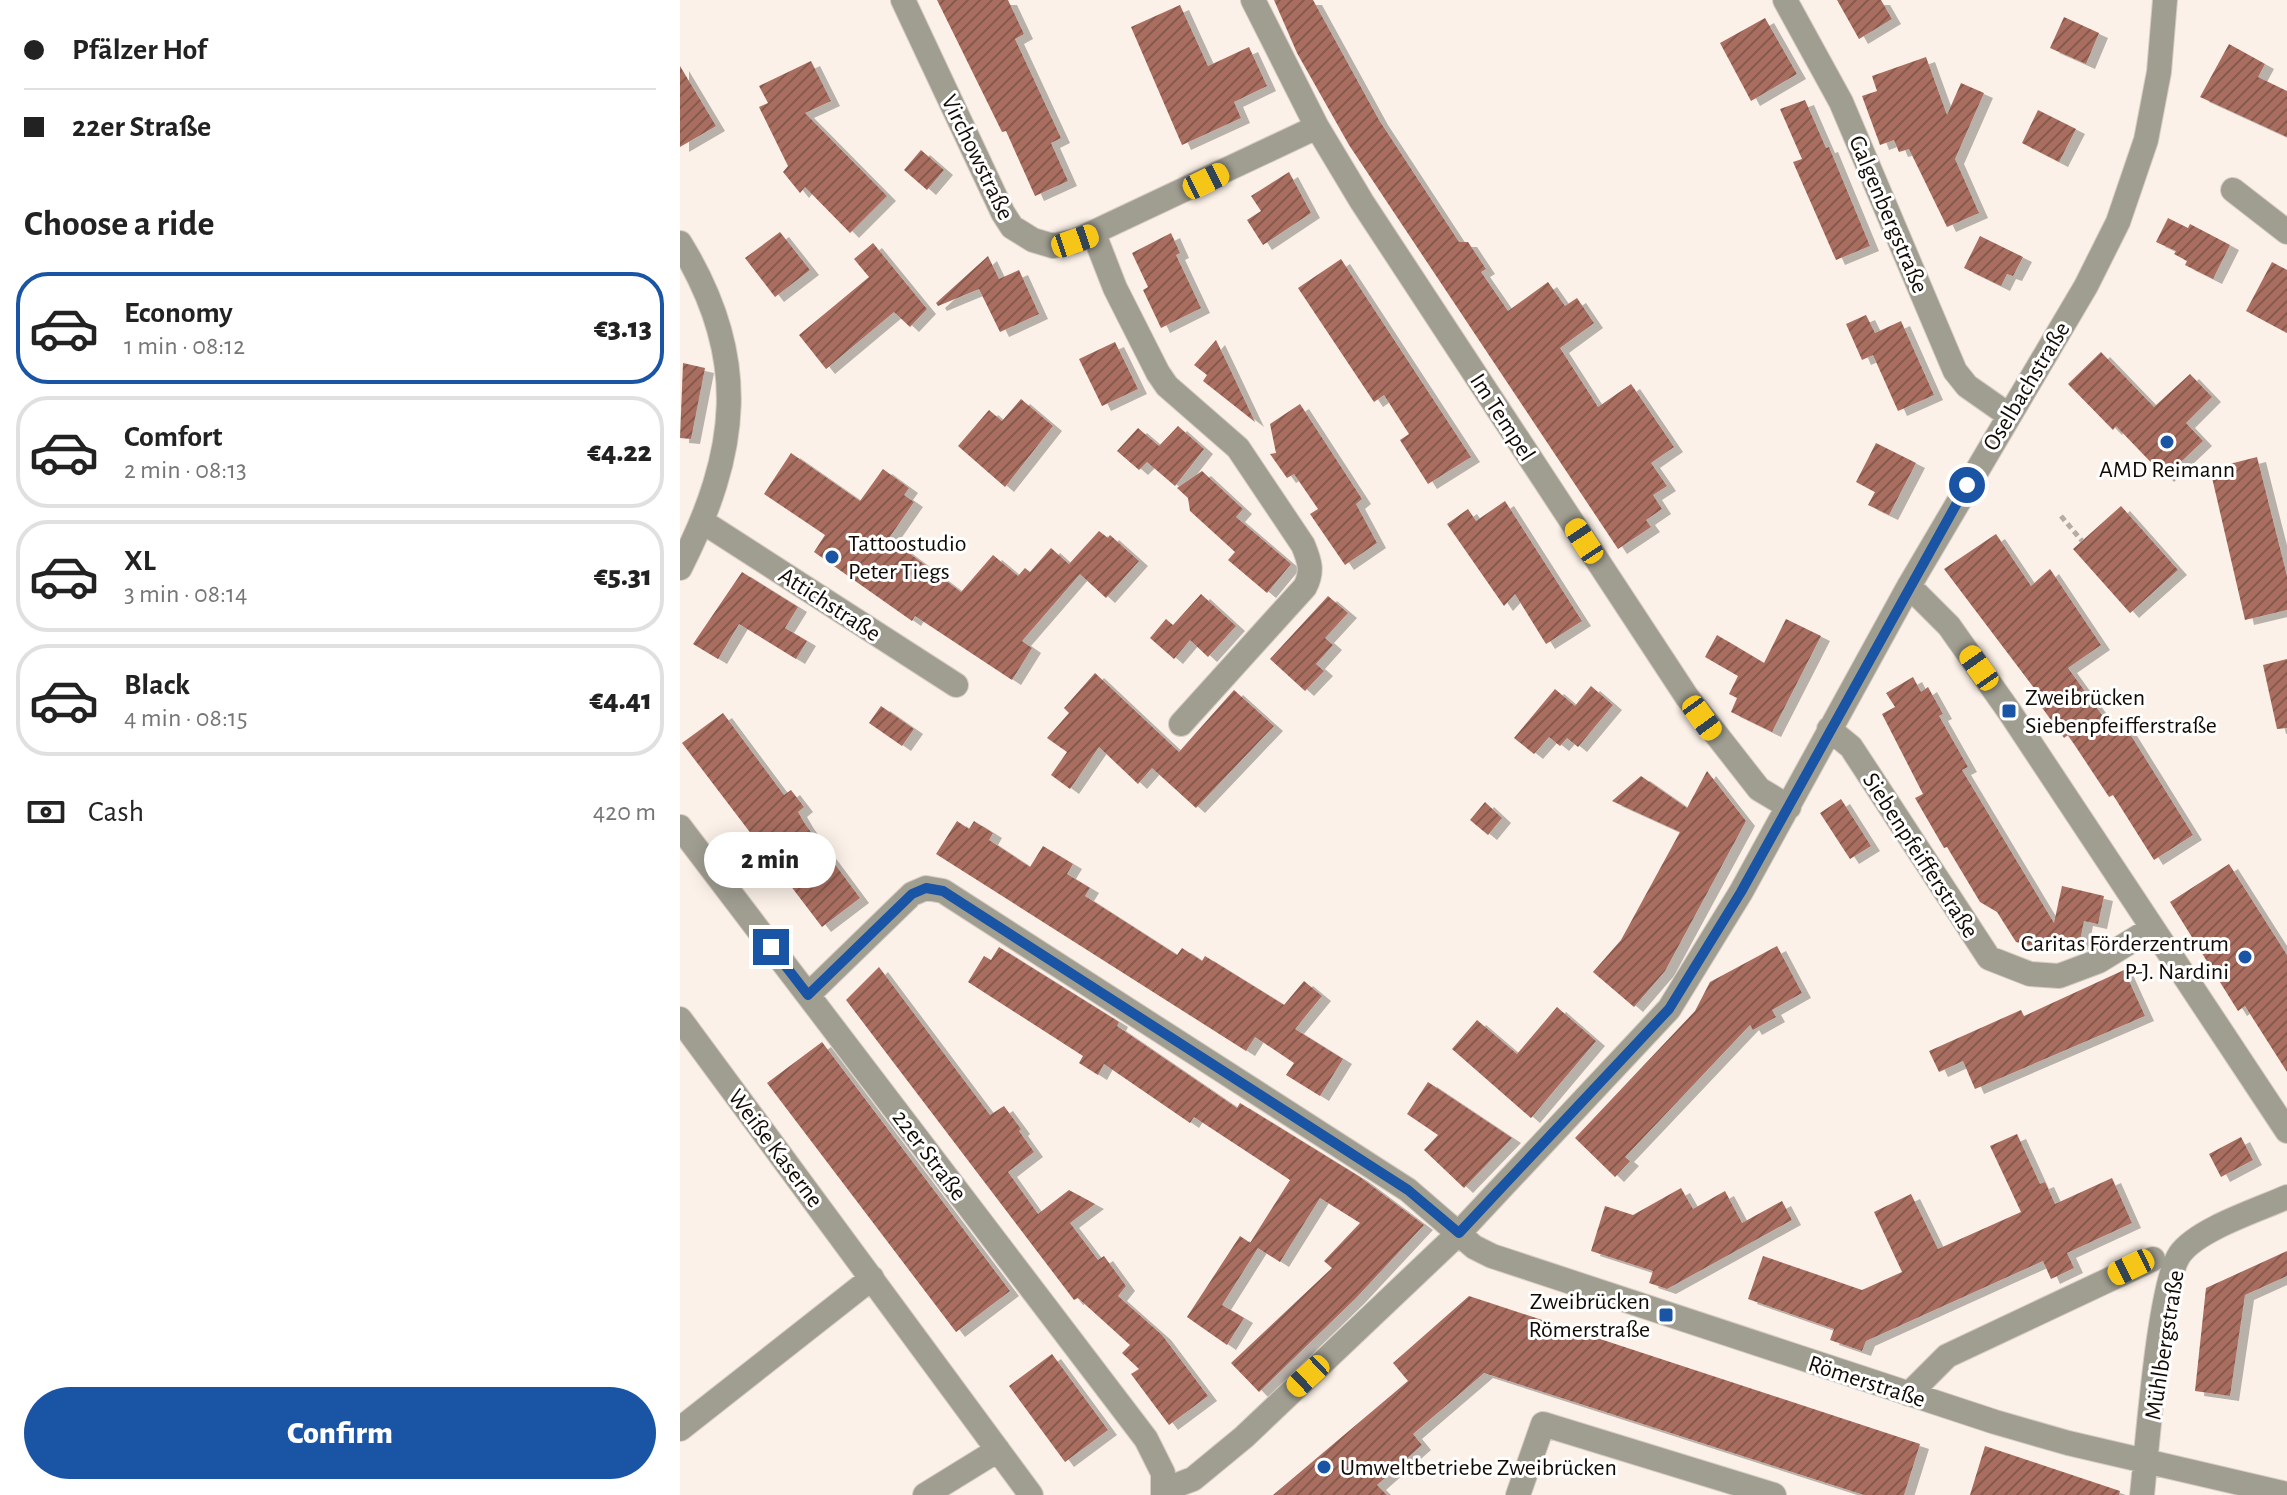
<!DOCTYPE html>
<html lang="en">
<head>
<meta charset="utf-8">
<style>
  :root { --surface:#fff; --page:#f2f2f2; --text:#222; --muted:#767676; --line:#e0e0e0; --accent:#1954a5 }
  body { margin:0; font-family:"Alegreya Sans",sans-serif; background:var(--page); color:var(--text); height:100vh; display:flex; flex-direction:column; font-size:30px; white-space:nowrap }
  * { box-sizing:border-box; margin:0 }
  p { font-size:26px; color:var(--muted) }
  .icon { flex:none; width:44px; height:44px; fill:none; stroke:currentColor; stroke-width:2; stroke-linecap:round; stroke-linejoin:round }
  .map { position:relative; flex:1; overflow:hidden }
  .details { display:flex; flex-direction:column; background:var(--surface); width:680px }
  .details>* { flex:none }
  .banner { display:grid; align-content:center; height:176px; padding:0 24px; background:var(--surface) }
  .end { position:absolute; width:36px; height:36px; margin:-18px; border:10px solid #1954a5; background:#fff; box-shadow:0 0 0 4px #fff }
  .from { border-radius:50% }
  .bubble { position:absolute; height:56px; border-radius:28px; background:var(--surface); box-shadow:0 4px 20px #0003; font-size:26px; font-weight:800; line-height:56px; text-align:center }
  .car { position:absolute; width:24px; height:48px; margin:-24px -12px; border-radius:10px; box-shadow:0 0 6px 2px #0007; background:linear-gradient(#f5c518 24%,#345 0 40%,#f5c518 0 76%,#345 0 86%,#f5c518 0) }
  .banner b { display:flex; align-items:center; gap:28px; height:76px; font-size:30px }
  .banner b+b { border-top:2px solid var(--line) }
  .banner i { width:20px; height:20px; background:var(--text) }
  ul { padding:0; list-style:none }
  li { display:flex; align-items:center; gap:24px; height:112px; margin:0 16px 12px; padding:0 8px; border:4px solid var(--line); border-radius:32px }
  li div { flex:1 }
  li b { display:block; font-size:30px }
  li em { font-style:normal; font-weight:800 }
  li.selected { border-color:var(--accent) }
  li>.icon { width:72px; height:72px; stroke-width:1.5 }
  h2 { padding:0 24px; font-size:36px; line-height:96px }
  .pay { display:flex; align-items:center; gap:20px; height:88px; padding:0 24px; font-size:30px }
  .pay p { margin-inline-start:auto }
  .cta { display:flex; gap:16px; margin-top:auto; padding:16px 24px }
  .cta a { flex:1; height:92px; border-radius:48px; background:var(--accent); color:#fff; font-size:32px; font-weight:800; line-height:92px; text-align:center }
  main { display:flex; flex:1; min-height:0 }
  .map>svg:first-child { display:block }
  .building { fill:url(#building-hatch); filter:url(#shadow) }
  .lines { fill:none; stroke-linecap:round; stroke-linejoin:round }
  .minor-casing { stroke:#d6ccc4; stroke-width:26 }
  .path { stroke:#b5aca4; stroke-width:5; stroke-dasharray:6 4; stroke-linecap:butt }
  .minor { stroke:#a09e91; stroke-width:24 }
  .route { stroke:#1954a5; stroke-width:10 }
  .poi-dot { fill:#1954a5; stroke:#fff; stroke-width:3 }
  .labels { text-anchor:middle; stroke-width:6; stroke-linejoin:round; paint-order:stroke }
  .street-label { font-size:24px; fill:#120a04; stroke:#fff }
  .poi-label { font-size:24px; fill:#120a04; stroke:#fff; text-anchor:start }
</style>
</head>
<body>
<main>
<section class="details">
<div class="banner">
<b><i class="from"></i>Pfälzer Hof</b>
<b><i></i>22er Straße</b>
</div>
<h2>Choose a ride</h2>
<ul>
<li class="selected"><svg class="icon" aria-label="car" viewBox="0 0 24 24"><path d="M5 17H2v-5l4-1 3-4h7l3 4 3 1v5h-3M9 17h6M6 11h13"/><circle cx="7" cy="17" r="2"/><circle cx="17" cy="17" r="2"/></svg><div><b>Economy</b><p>1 min · 08:12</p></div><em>€3.13</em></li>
<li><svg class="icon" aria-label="car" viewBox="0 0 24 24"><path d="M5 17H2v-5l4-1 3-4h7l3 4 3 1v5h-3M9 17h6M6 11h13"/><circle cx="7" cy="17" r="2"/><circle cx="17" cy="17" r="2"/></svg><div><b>Comfort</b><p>2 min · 08:13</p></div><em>€4.22</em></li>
<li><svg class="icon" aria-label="car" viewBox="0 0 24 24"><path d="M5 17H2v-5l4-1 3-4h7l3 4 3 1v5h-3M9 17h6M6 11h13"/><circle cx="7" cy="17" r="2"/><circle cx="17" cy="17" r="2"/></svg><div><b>XL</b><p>3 min · 08:14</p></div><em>€5.31</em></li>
<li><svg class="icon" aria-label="car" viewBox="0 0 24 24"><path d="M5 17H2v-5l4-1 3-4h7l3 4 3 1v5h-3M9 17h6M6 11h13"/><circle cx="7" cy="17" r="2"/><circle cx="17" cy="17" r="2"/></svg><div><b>Black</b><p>4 min · 08:15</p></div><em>€4.41</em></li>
</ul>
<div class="pay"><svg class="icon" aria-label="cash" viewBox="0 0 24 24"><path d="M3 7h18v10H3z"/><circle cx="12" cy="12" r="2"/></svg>Cash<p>420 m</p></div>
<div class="cta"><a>Confirm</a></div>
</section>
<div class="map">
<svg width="1607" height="1495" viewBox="0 0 1607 1495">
  <defs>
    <pattern id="building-hatch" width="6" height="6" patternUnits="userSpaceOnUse" patternTransform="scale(2)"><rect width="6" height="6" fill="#a96e61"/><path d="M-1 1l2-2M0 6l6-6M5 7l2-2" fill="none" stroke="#88594e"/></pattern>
    <filter id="shadow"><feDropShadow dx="9" dy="5" stdDeviation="0" flood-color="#0004"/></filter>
  </defs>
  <rect width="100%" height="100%" fill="#fbf1e8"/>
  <path class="building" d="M257 0H328L344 34 335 39 381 138 371 143 388 181 355 196 326 131 322 132Z
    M594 0H633L699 120 779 242H788L806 269 801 272 828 311 868 282 885 306 897 298 914 323 880 348 918 407 951 384 994 447 971 463 987 486 973 495 982 509 966 520 971 527 938 549 669 145 617 53Z
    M1157 0H1201L1212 19 1179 39Z
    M500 5 528 66 569 47 587 86 554 102 561 118 502 145 451 27Z
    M1384 17 1419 33 1406 64 1370 48Z
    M1085 18 1117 74 1071 101 1040 43Z
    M1549 44 1585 64 1578 77 1607 91V137L1520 97Z
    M1246 57 1267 115 1281 83 1304 93 1275 159 1299 213 1267 227 1229 149 1219 152 1214 140 1200 145 1182 96 1197 91 1192 76Z
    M131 61 151 101 125 113 207 196 170 233 125 187 120 193 103 172 108 166 79 107 88 103 79 86Z
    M0 66 36 126 0 147Z
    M1125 100 1146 148 1149 147 1190 246 1156 260 1113 162 1122 159 1100 109Z
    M1358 110 1396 129 1379 162 1342 143Z
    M241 150 264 170 247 190 224 170Z
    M609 172 631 213 583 245 567 220 581 211 571 196Z
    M1488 218 1508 228 1510 224 1550 245 1533 279 1505 265 1507 261 1494 254 1496 251 1476 242Z
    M100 232 130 270 95 297 65 258Z
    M491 233 500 253 496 255 521 308 481 328 463 290 468 287 452 253Z
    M1300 236 1343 257 1333 276 1327 274 1321 286 1284 268Z
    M193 243 247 309 230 327 214 312 146 369 119 335 189 277 174 259Z
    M308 256 319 279 339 270 359 314 320 332 299 289 258 306 256 303Z
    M661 259 791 457 748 484 720 440 729 434 704 395 694 402 618 288Z
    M1592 262 1607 270V333L1566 311Z
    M1186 315 1195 333 1221 321 1254 395 1218 411 1193 355 1182 360 1166 324Z
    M536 340 549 367 575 422 523 381 527 375 514 365Z
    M435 342 458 389 422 406 399 359Z
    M1421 352 1474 407 1510 374 1532 397 1506 423 1523 441 1485 477 1436 426 1433 430 1388 384Z
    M3 363 25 368 11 439 0 438Z
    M341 399 373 426 325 487 278 446 309 410 322 421Z
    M620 404 682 499 676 504 697 543 665 565 630 514 638 509 614 474 607 478 590 454 596 453 590 424Z
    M498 426 524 449 495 486 467 462 459 470 437 451 458 428 479 446Z
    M1196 443 1236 463 1209 515 1188 505 1195 492 1176 482Z
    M111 453 180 501 203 469 229 488 224 495 234 502 209 538 281 592 313 555 338 576 345 568 350 572 371 548 400 574 342 641 352 648 332 680 235 616 232 621 134 552 145 535 84 494Z
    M1577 457 1607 576V610L1565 620 1530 469Z
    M522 471 563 509 556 517 611 564 587 593 548 560 555 552 510 511 508 498 497 488Z
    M825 501 902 621 866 644 835 594 824 606 767 524 788 509 796 521Z
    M1441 506 1498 570 1450 613 1393 549Z
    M419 531 428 538 430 535 459 561 426 598 389 564Z
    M1316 534 1351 586 1370 569 1421 645 1388 668 1435 733 1445 726 1513 835 1474 860 1433 795 1429 797 1388 735 1384 738 1350 691 1354 688 1264 569Z
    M62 572 118 607 105 628 127 641 116 659 59 624 38 659 13 644Z
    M521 594 556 626 528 657 510 640 494 659 470 638 486 619 493 625Z
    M648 596 668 613 645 638 653 645 636 664 644 671 625 691 590 659Z
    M1106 619 1141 636 1092 732 1051 712 1057 698 1049 694 1058 676 1025 657 1037 635 1084 663Z
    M1607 659V728L1597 729 1583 665Z
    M415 673 499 752 554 690 594 726 516 808 472 768 458 784 419 747 390 789 371 775 387 752 367 738 389 713 384 708Z
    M1233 677 1241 692 1248 687 1263 714 1259 716 1288 767 1282 770 1374 923 1382 886 1424 896 1418 924 1404 921 1399 945 1370 938 1368 949 1336 942 1317 912 1300 902 1267 847 1264 848 1235 798 1243 794 1202 714 1215 707 1206 693Z
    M911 686 933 705 898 747 887 738 880 746 869 737 854 754 834 738 875 689 895 706Z
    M201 706 234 729 222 746 189 723Z
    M43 713 104 795 111 790 124 807 118 812 125 824 180 898 142 927 2 743Z
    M1027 771 1066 821 985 971 954 1007 913 972 941 940 1000 832 932 801 961 776 1007 808Z
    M1161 799 1191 846 1170 859 1140 813Z
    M805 802 822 818 808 835 790 820Z
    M277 821 289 829 294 821 313 833 309 840 350 867 363 846 393 864 387 874 410 888 405 896 497 955 502 948 522 961 525 956 604 1005 624 981 642 996 615 1029 663 1059 640 1096 606 1075 614 1063 575 1037 566 1051 256 854Z
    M1549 864 1607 955V1072L1565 1006 1558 1011 1490 902Z
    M1097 946 1122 993 1092 1010 1096 1017 1073 1030 1070 1025 945 1157 950 1161 935 1177 895 1138 1015 1011 1030 982Z
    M319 947 439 1022 437 1026 557 1108 560 1103 680 1177 744 1225 676 1298 579 1392 551 1363 652 1268 644 1261 680 1223 640 1198 600 1262 570 1243 610 1180 514 1117 510 1123 424 1064 418 1075 399 1063 403 1056 288 982 304 956 311 960Z
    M199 967 310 1115 324 1106 341 1129 339 1131 354 1152 328 1172 358 1214 389 1190 415 1204 390 1223 418 1260 424 1256 446 1286 438 1296 482 1335 528 1396 489 1425 451 1374 459 1369 442 1353 450 1345 398 1298 394 1300 166 1000Z
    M1444 970 1465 1016 1295 1089 1283 1061 1259 1072 1249 1051 1341 1010 1344 1016Z
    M877 1007 916 1041 851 1118 772 1049 797 1020 837 1054Z
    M142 1042 330 1291 276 1332 87 1083Z
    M748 1082 832 1138 784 1188 744 1150 758 1135 727 1114Z
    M1337 1134 1360 1184 1365 1182 1375 1204 1432 1178 1452 1223 1387 1253 1394 1268 1371 1279 1363 1261 1186 1341 1182 1351 1150 1340 1154 1329 1068 1299 1083 1256 1182 1290 1222 1272 1194 1212 1231 1194 1258 1249 1341 1212 1310 1146Z
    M1561 1137 1573 1160 1541 1177 1529 1154Z
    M1001 1188 1013 1209 1045 1191 1062 1223 1102 1201 1112 1220 987 1289 969 1283 973 1271 911 1251 925 1206 953 1215Z
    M560 1236 578 1248 542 1305 564 1318 547 1345 507 1317Z
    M1607 1251V1276L1565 1295 1550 1396 1515 1391 1526 1288Z
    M789 1296 1240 1444 1224 1495H1184L804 1373 733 1434 742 1445 697 1485 707 1495H593L728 1381 713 1363Z
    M372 1354 428 1430 385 1462 329 1386Z
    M1305 1446 1440 1491 1439 1495H1290Z"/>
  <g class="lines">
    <defs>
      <path id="minor" d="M223 0 323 213 332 227 353 240 373 246 395 241 637 127
        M573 0 637 127 682 202 1007 697 1079 789 1109 807
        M1105 0 1161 102 1275 371 1287 386 1327 414
        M1553 190 1607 232
        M414 234 435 288 478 373 487 386 558 448 623 545C630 562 633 571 625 587L501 724
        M0 243C71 358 59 452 0 568
        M23 522 276 685
        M1229 586 1269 626 1329 711 1607 1131
        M1149 729 1171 747 1309 958 1350 974 1379 976 1419 961 1471 929
        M0 827 466 1439 483 1473V1495
        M128 995 232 894 246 888 263 891 728 1190 794 1247 812 1256 1315 1422 1388 1443 1607 1494
        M0 1019 351 1495
        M1229 1394 1267 1356 1473 1259
        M0 1429 192 1278
        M484 1490 513 1479 564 1437 779 1233 989 1009 1061 892 1229 586 1406 286 1438 222 1466 140 1479 72 1485 0
        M245 1495 318 1450
        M838 1495 863 1424 1094 1495
        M1462 1495C1467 1450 1479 1283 1500 1254 1518 1229 1578 1210 1607 1197"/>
    </defs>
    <use href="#minor" class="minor-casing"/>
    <path class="path" d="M1381 516 1402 541"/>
    <use href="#minor" class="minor"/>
  </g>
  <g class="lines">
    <path class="route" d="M91 947 128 995 232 894 246 888 263 891 728 1190 779 1233 989 1009 1061 892 1287 485"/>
  </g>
  <g class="poi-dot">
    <circle cx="1487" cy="442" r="8"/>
    <circle cx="152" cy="557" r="8"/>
    <rect x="1321" y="703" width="16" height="16" rx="4"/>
    <circle cx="1565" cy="957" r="8"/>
    <rect x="978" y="1307" width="16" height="16" rx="4"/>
    <circle cx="644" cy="1467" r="8"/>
  </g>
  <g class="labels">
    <g class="street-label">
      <text transform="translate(298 157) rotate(64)" y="8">Virchowstraße</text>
      <text transform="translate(1209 214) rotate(67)" y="8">Galgenbergstraße</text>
      <text transform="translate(1346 386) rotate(-59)" y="8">Oselbachstraße</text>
      <text transform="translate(823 417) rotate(57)" y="8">Im Tempel</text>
      <text transform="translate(150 604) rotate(33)" y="8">Attichstraße</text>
      <text transform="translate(1241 855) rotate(57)" y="8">Siebenpfeifferstraße</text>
      <text transform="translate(96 1148) rotate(53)" y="8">Weiße Kaserne</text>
      <text transform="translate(250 1155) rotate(53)" y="8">22er Straße</text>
      <text transform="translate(1484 1345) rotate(-81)" y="8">Mühlbergstraße</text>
      <text transform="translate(1187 1381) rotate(18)" y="8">Römerstraße</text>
    </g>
    <g class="poi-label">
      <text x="1487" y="477" text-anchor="middle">AMD Reimann</text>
      <text x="168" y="551">Tattoostudio<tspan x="168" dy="28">Peter Tiegs</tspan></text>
      <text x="1345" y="705">Zweibrücken<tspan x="1345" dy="28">Siebenpfeifferstraße</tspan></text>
      <text x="1549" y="951" text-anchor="end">Caritas Förderzentrum<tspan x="1549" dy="28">P-J. Nardini</tspan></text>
      <text x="970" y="1309" text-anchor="end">Zweibrücken<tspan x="970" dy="28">Römerstraße</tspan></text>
      <text x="660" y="1475">Umweltbetriebe Zweibrücken</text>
    </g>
  </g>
</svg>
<i class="end from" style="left:1287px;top:485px"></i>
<i class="end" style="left:91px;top:947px"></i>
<div class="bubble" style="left:24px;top:832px;width:132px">2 min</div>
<i class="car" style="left:526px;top:181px;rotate:64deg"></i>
<i class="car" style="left:395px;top:241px;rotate:71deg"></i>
<i class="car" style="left:904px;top:541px;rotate:327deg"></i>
<i class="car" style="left:1299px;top:668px;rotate:325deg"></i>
<i class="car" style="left:1022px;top:718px;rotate:144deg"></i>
<i class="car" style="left:1451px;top:1267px;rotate:244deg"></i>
<i class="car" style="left:628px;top:1376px;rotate:227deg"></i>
</div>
</main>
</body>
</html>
